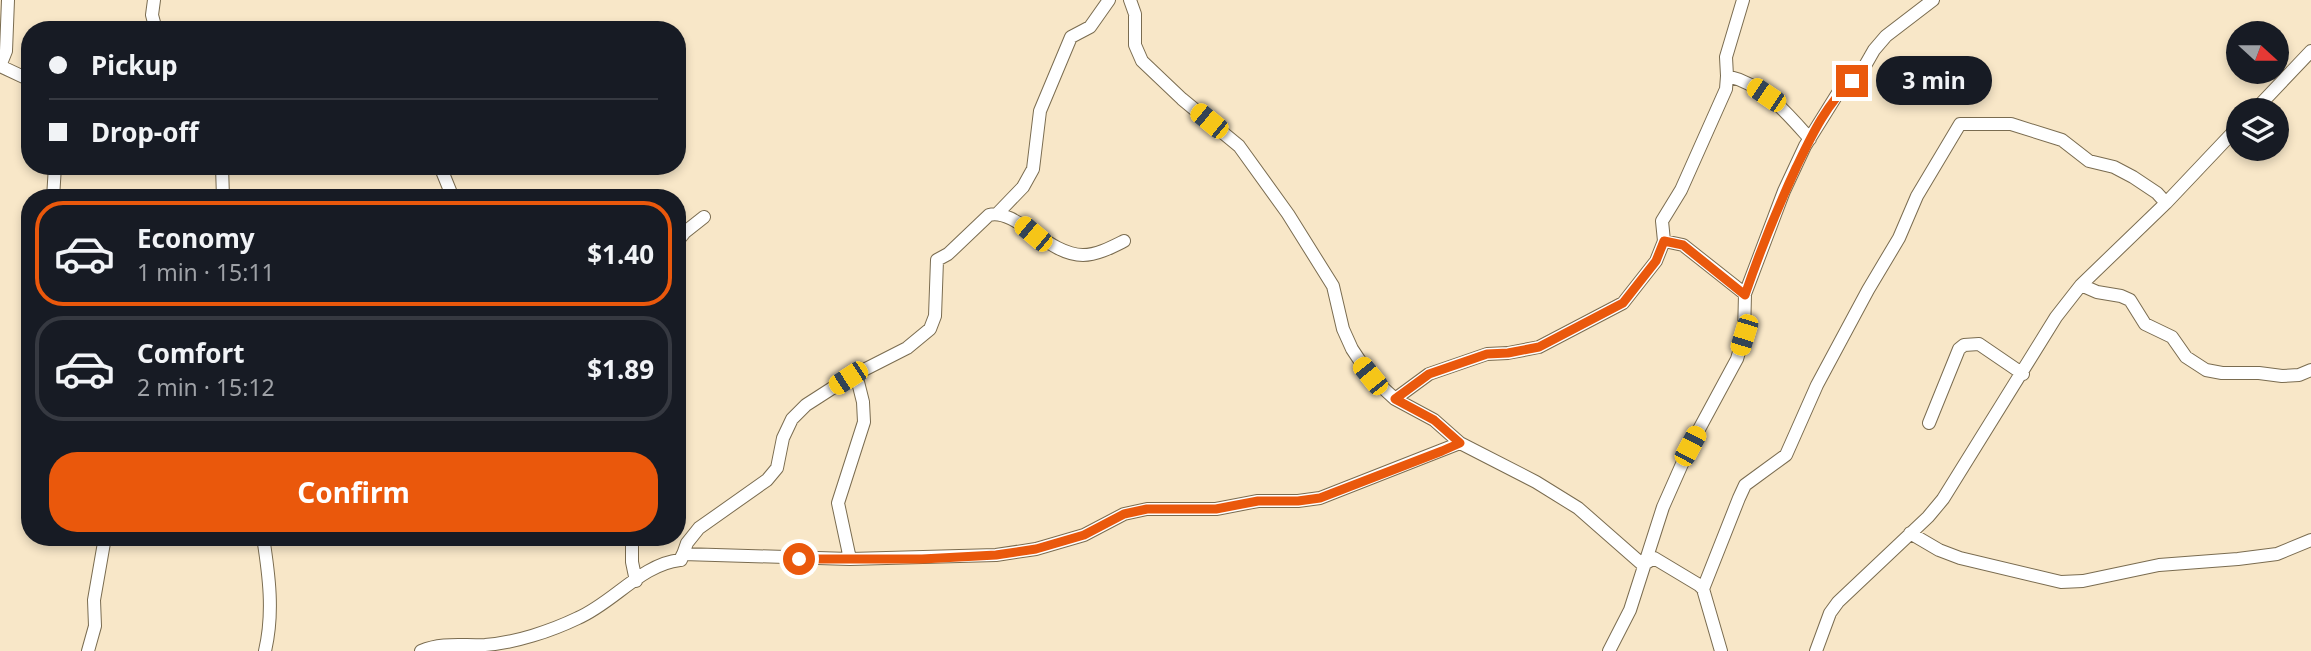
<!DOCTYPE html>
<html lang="en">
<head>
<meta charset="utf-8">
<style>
  :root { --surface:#171b24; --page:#242831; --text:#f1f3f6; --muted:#9ea1a6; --line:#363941; --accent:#ea580c }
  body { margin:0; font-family:"Noto Sans",sans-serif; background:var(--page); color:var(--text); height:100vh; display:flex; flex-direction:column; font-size:26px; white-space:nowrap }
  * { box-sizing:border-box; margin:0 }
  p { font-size:23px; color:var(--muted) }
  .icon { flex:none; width:38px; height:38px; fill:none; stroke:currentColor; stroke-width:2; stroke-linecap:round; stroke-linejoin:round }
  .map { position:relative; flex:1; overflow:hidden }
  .drawer { position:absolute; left:21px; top:189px; width:665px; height:357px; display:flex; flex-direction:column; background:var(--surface); border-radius:28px; box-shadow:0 4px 10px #0003 }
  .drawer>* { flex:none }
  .guide { position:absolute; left:21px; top:21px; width:665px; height:154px; border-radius:28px; box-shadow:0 4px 10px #0003; display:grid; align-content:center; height:154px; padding:0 28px; background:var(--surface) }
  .needle { width:46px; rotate:111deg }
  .tools { position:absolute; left:2226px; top:21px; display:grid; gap:14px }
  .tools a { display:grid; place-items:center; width:63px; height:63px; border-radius:50%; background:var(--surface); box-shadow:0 4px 10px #0003; font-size:35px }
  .end { position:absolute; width:32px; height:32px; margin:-16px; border:9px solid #ea580c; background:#fff; box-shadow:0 0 0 4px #fff }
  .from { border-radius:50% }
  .bubble { position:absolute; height:49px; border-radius:24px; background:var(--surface); box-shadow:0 4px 10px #0003; font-size:23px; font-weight:700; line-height:49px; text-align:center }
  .car { position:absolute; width:21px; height:42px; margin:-21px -10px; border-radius:9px; box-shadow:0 0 5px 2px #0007; background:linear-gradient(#f5c518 24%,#345 0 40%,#f5c518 0 76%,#345 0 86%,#f5c518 0) }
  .guide b { display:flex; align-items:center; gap:24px; height:66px; font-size:26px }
  .guide b+b { border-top:2px solid var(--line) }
  .guide i { width:18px; height:18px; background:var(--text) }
  ul { padding:12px 0 0; list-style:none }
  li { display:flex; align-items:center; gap:21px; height:105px; margin:0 14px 10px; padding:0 14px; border:4px solid var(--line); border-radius:28px }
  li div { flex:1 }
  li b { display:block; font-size:26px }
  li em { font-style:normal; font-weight:700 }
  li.current { border-color:var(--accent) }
  li>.icon { width:63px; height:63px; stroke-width:1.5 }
  .primary-button { display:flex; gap:14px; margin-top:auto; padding:14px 28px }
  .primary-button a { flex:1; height:80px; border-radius:28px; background:var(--accent); color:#fff; font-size:28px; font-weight:700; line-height:80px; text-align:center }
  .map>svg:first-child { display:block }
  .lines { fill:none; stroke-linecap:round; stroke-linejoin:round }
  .minor-casing { stroke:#7a6c50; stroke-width:14 }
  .minor { stroke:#fff; stroke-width:12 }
  .route { stroke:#ea580c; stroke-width:9 }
</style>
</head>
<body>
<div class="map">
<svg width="2311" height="651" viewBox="0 0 2311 651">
  <rect width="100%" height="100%" fill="#f8e7c8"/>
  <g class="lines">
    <defs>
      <path id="minor" d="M154 0 152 15 156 30
        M1130 0 1135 14V45L1142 61 1182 99 1239 146 1288 214 1333 286 1343 329 1352 349 1370 376 1395 399 1434 420 1460 443 1536 482 1578 508 1643 565 1654 558 1699 585 1703 589 1721 651
        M0 66 6 51 8 0
        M0 66 30 80
        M1727 76 1726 57 1743 0
        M2255 110 2311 51
        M222 166 223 198
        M440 166 453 198
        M53 198 55 166
        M997 214 1023 187 1033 169 1040 111 1071 37 1090 27 1109 0
        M677 242 685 232 704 217
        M2081 285 2097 292 2121 296 2130 300 2145 324 2172 337 2186 357 2206 370 2222 373H2259L2282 376 2299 375 2311 370
        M1745 294 1683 245 1664 241 1662 221 1681 190 1726 89 1727 76C1763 84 1787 113 1810 139
        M1395 399 1429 374 1487 354 1508 353 1539 347 1623 303 1656 261 1664 241
        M1929 423 1959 349 1964 345 1979 344 2023 374
        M1910 533 1939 550 1960 558 2061 582 2083 581 2159 565 2238 559 2277 554 2311 540
        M263 537C269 575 274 613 265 651
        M632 537V562L636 581
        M850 559 838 503 864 422 863 402 856 374
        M681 560 687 543 699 528 767 480 777 468 783 438 792 419 806 405 848 378 907 348 930 329 935 316 937 260 948 254 989 215C1016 208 1048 255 1083 255 1097 255 1112 247 1124 241
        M1703 589 1739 498 1745 485 1786 455 1817 385 1868 290 1899 238 1917 196 1960 124H2011L2062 140 2089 161 2114 167 2133 177 2157 193 2166 203
        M88 651 95 626 94 600 105 537
        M421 651C443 642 462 646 485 645 515 643 551 631 578 618 613 603 642 564 680 560L683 554 850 559 996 555 1036 549 1084 535 1124 514 1147 509H1216L1258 501H1298L1320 498 1460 443
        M1609 651 1630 610 1663 507 1690 446 1737 359 1744 335 1745 294 1784 191 1805 146 1838 93 1862 71 1874 50 1886 36 1933 0
        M1816 651 1830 613 1838 602 1928 517 1943 499 2056 317 2081 285 2166 203 2238 127"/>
    </defs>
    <use href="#minor" class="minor-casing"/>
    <use href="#minor" class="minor"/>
  </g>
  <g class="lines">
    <path class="route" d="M799 559H922L996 555 1036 549 1084 535 1124 514 1147 509H1216L1258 501H1298L1320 498 1442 451 1460 443 1434 420 1395 399 1429 374 1487 354 1508 353 1539 347 1623 303 1656 261 1664 241 1683 245 1745 295C1760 251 1777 209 1796 168 1811 137 1826 104 1852 81"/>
  </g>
</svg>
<div class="tools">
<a><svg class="needle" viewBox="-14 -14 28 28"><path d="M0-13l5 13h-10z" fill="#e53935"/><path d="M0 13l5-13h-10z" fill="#9ea1a6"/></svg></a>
<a><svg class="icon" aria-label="layers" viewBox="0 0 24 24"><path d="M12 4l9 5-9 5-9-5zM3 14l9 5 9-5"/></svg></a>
</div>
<i class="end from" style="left:799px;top:559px"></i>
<i class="end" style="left:1852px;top:81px"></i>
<div class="bubble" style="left:1876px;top:56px;width:116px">3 min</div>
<i class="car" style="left:1766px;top:95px;rotate:304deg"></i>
<i class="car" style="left:1209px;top:121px;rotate:309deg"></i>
<i class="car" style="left:1033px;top:234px;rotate:310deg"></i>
<i class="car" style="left:1744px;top:335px;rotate:197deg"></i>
<i class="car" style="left:1370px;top:376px;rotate:321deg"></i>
<i class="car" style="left:848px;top:378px;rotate:237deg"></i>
<i class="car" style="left:1690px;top:446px;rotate:28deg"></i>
<div class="guide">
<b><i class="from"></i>Pickup</b>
<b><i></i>Drop-off</b>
</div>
<section class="drawer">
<ul>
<li class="current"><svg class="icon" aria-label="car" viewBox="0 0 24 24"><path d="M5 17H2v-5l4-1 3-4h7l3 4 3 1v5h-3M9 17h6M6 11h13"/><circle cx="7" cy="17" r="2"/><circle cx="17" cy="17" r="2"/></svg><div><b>Economy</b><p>1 min · 15:11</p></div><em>$1.40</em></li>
<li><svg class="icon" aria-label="car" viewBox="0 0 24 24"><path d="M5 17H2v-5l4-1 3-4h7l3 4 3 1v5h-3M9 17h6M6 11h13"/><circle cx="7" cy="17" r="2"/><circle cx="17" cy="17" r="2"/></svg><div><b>Comfort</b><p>2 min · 15:12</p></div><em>$1.89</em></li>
</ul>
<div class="primary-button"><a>Confirm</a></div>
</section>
</div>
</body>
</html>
